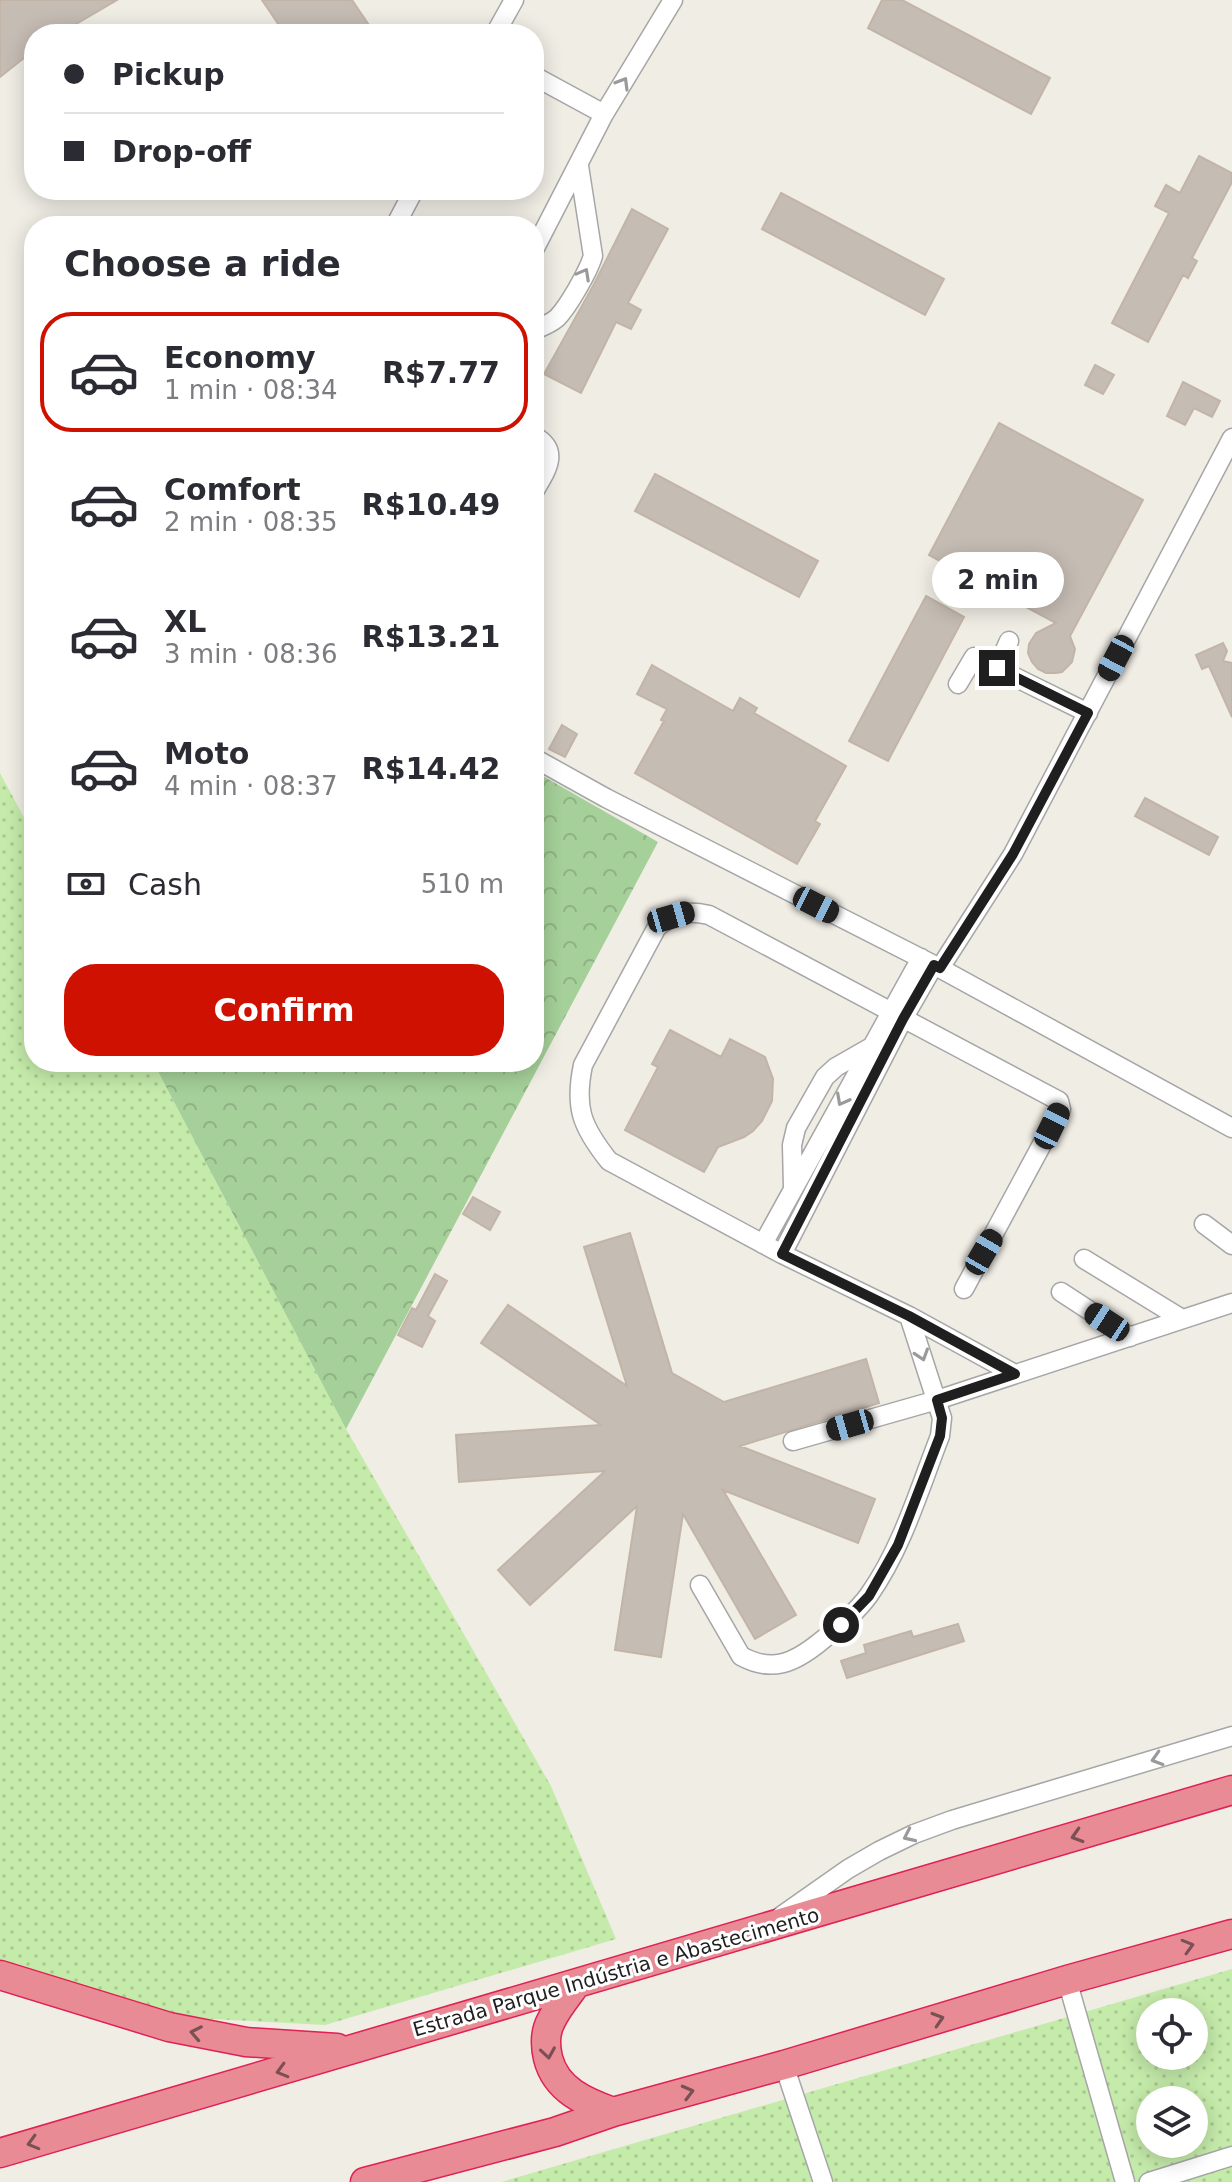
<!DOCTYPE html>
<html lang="en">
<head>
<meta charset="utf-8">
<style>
  :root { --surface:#fff; --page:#f7f7f7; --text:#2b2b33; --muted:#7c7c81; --line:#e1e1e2; --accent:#ce1100 }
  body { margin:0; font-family:"DejaVu Sans",sans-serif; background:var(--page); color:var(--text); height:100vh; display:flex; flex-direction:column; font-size:30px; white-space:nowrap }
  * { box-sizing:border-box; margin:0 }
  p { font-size:26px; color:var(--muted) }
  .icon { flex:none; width:44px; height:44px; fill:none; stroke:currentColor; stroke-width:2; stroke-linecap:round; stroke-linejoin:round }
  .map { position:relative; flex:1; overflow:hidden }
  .details { position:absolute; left:24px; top:216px; width:520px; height:856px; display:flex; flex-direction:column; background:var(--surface); border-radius:32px; box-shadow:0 4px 20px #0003 }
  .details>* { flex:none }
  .top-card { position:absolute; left:24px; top:24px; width:520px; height:176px; border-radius:32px; box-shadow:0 4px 20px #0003; display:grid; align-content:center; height:176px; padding:0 40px; background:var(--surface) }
  .tools { position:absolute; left:1136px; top:1998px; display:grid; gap:16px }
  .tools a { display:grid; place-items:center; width:72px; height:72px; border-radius:50%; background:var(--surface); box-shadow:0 4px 20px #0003; font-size:40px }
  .end { position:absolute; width:36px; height:36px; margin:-18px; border:10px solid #1f1f1f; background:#fff; box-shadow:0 0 0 4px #fff }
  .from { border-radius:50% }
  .bubble { position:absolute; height:56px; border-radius:28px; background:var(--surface); box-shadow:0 4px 20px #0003; font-size:26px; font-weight:800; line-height:56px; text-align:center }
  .car { position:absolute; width:24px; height:48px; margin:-24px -12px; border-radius:10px; box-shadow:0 0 6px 2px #0007; background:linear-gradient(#222 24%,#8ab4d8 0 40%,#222 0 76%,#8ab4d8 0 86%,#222 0) }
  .top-card b { display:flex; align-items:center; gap:28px; height:76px; font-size:30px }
  .top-card b+b { border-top:2px solid var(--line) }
  .top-card i { width:20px; height:20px; background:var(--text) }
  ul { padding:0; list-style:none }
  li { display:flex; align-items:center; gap:24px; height:120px; margin:0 16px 12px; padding:0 24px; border:4px solid transparent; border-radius:32px }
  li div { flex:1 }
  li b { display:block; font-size:30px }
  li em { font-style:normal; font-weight:800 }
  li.current { border-color:var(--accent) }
  li>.icon { width:72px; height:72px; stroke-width:1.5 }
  h2 { padding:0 40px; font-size:36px; line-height:96px }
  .pay { display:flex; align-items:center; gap:20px; height:88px; padding:0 40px; font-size:30px }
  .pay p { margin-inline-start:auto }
  .primary-button { display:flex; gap:16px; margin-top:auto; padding:16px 40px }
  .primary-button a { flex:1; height:92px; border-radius:32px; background:var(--accent); color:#fff; font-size:32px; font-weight:800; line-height:92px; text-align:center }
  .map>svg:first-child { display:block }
  .grass { fill:url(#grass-dots); fill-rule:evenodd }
  .forest { fill:url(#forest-crowns) }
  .building { fill:#c5bcb4; stroke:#c2b5a7; stroke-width:2 }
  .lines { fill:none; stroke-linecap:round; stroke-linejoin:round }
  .minor-casing { stroke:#a6a6a6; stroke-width:21 }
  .highway-casing { stroke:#df2153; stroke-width:31 }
  .minor { stroke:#fff; stroke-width:18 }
  .highway { stroke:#e98b95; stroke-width:28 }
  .oneway { stroke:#9a9a9a }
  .oneway2 { stroke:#7a5054 }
  .route { stroke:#1f1f1f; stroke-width:10 }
  .labels { text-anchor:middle; stroke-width:6; stroke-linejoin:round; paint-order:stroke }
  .street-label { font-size:20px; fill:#1f1f1f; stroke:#fff }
</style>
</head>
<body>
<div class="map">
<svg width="1232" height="2182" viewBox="0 0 1232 2182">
  <defs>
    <pattern id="grass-dots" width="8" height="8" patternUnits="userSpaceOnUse" patternTransform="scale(2)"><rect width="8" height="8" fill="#c5ebaa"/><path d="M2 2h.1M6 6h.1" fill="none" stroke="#a9c992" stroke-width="1.8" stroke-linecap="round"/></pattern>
    <pattern id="forest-crowns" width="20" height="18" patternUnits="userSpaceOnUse" patternTransform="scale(2)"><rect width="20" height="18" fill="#a5d099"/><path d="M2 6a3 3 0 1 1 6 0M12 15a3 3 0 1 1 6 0" fill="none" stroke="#8eb283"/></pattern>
  </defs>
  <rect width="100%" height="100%" fill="#f0ede5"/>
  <path class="grass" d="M0 773 34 836V1062H153L346 1429 551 1786 616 1939 325 2025 173 2017 0 1962Z
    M1232 1969V2182H501ZM1150 2012H1194V2056H1150ZM1150 2100H1194V2144H1150Z"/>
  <path class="forest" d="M534 771 658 842 346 1429 153 1062H534Z"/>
  <path class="building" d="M0 0H117L59 34H34V50L0 77Z
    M262 0H352L375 34H285Z
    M882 0H902L1050 78 1031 114 868 28Z
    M1199 156 1232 173V182L1192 258 1197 261 1188 278 1183 275 1148 342 1112 323 1169 213 1155 206 1166 185 1180 193Z
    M781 193 944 279 925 315 762 229Z
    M632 209 668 229 628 303 641 310 631 329 616 322 581 393 544 374 593 286Z
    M1095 365 1114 375 1103 394 1085 385Z
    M1183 382 1220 401 1212 417 1194 408 1185 425 1167 416Z
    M999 423 1143 500 1070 636 1075 649 1072 662 1062 672 1056 673H1046L1038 669 1032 662 1028 653 1029 644 1036 633 1056 623 929 555Z
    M655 474 818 561 799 597 635 511Z
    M926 596 964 617 888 761 849 741Z
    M1223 643 1227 651 1223 661 1232 663V717L1209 666 1202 669 1196 655Z
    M652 665 733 711 740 698 757 708 754 713 846 766 815 821 820 824 797 864 635 773 664 721 661 720 667 709 637 694Z
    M562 725 577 734 565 757 549 749Z
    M1145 798 1218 837 1209 855 1135 816Z
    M670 1030 721 1057 730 1039 765 1057 773 1079 772 1101 762 1121 753 1131 744 1137 718 1147 704 1172 625 1130 658 1067 652 1064Z
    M473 1197 500 1212 490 1230 463 1214Z
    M630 1233 672 1373 724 1402 866 1359 879 1403 740 1446 875 1499 858 1543 723 1490 796 1615 755 1639 683 1514 661 1657 615 1650 637 1506 530 1605 498 1570 605 1471 459 1482 456 1435 601 1425 481 1343 508 1305 627 1386 584 1247Z
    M435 1274 447 1281 428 1316 435 1321 422 1347 398 1335 412 1308 416 1310Z
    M958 1624 964 1641 847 1678 841 1661 866 1653 864 1645 911 1631 913 1637Z"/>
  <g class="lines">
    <defs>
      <path id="minor" d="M495 34 514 0
        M534 76 604 114
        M395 226 414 190
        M534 250 604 114 673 0
        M534 330C542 327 550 324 557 318 568 307 588 272 593 256L579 166
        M534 436C562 451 545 472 534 492
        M997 668 1009 641
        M958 684 974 657 1088 713
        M534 758 606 798 934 965 1232 1128
        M940 968 1013 854 1232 438
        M793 1187 792 1145 796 1128 825 1077 836 1067 871 1047
        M1204 1224 1232 1245
        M763 1244 921 958
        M782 1254 903 1019 934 965
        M1084 1259 1182 1319
        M1061 1292 1130 1337
        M909 1316 782 1254 609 1161C582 1127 574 1108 583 1065L657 927C676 913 686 910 709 915L1059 1101 1061 1109 964 1289
        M793 1441 937 1400 1232 1303
        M700 1585 741 1656C772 1673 794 1663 820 1642 837 1628 856 1613 869 1595 902 1548 919 1490 940 1436L942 1418 909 1316 1015 1374
        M781 1916 848 1869 879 1851 914 1834 952 1820 1232 1736
        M1067 1980 1125 2182
        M784 2065 823 2182
        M1149 2182 1232 2156"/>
      <path id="highway" d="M0 1975 169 2027 246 2042 337 2048
        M576 1984C568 1995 557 2008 551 2021 545 2032 545 2045 548 2058 556 2090 585 2102 613 2112
        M0 2153 1232 1790
        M365 2182 555 2132 613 2112 784 2065 1067 1980 1232 1934"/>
    </defs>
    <use href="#minor" class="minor-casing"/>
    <use href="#highway" class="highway-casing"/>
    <use href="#minor" class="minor"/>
    <use href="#highway" class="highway"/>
  </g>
  <defs><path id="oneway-chevron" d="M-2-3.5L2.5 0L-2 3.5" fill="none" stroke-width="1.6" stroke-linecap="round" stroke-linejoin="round" transform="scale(2)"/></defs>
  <g class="oneway">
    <use href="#oneway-chevron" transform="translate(623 83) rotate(-59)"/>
    <use href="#oneway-chevron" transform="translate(584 274) rotate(-61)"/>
    <use href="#oneway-chevron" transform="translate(842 1100) rotate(118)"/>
    <use href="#oneway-chevron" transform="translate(922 1355) rotate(72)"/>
    <use href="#oneway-chevron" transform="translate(1157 1759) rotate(163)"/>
    <use href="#oneway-chevron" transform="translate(909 1836) rotate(155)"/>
  </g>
  <g class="oneway2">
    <use href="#oneway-chevron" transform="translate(1077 1836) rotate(163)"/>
    <use href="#oneway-chevron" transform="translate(1188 1946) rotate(-16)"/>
    <use href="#oneway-chevron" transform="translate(938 2019) rotate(-17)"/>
    <use href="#oneway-chevron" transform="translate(196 2033) rotate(-169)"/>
    <use href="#oneway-chevron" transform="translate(548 2053) rotate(81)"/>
    <use href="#oneway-chevron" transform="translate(282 2071) rotate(164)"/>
    <use href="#oneway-chevron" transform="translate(688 2092) rotate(-15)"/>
    <use href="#oneway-chevron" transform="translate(33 2143) rotate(164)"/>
  </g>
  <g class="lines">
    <path class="route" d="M841 1625 869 1596 898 1545 940 1436 942 1418 937 1400 1015 1374 909 1316 782 1254 903 1019 934 965 940 968 1013 854 1088 713 997 668"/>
  </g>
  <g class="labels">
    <g class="street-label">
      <text transform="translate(616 1972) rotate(-16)" y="7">Estrada Parque Indústria e Abastecimento</text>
    </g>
  </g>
</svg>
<div class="tools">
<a><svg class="icon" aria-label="locate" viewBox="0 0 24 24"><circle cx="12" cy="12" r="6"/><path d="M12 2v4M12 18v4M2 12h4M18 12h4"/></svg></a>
<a><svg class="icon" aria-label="layers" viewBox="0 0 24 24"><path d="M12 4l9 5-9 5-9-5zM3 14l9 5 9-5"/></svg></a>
</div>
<i class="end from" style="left:841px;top:1625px"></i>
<i class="end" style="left:997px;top:668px"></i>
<div class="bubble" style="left:932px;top:552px;width:132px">2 min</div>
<i class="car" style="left:1116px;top:658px;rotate:208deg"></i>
<i class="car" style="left:816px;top:905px;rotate:117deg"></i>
<i class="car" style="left:671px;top:917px;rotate:74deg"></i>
<i class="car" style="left:1052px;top:1126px;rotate:26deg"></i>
<i class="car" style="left:984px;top:1252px;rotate:30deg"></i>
<i class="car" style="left:1107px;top:1322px;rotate:303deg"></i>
<i class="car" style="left:850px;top:1425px;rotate:254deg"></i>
<div class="top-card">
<b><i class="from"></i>Pickup</b>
<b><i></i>Drop-off</b>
</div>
<section class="details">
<h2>Choose a ride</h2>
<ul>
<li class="current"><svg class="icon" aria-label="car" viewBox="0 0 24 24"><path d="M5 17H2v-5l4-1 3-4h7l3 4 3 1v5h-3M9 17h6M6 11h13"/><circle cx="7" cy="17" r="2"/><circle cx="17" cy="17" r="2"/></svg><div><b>Economy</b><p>1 min · 08:34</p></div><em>R$7.77</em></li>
<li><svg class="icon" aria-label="car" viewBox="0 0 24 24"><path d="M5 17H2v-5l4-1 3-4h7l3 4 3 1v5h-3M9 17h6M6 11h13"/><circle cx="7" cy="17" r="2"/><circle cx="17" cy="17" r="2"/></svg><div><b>Comfort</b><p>2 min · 08:35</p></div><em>R$10.49</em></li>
<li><svg class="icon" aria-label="car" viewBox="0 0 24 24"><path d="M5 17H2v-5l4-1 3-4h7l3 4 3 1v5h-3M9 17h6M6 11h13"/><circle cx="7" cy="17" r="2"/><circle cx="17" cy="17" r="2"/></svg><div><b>XL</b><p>3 min · 08:36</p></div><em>R$13.21</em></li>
<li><svg class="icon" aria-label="car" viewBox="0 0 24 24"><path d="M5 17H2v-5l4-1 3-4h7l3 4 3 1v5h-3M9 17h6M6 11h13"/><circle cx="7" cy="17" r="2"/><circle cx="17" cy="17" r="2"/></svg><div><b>Moto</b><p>4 min · 08:37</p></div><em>R$14.42</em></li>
</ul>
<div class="pay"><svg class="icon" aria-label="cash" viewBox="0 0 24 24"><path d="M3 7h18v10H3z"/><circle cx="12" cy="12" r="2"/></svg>Cash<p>510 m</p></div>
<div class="primary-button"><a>Confirm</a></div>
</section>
</div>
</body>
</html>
